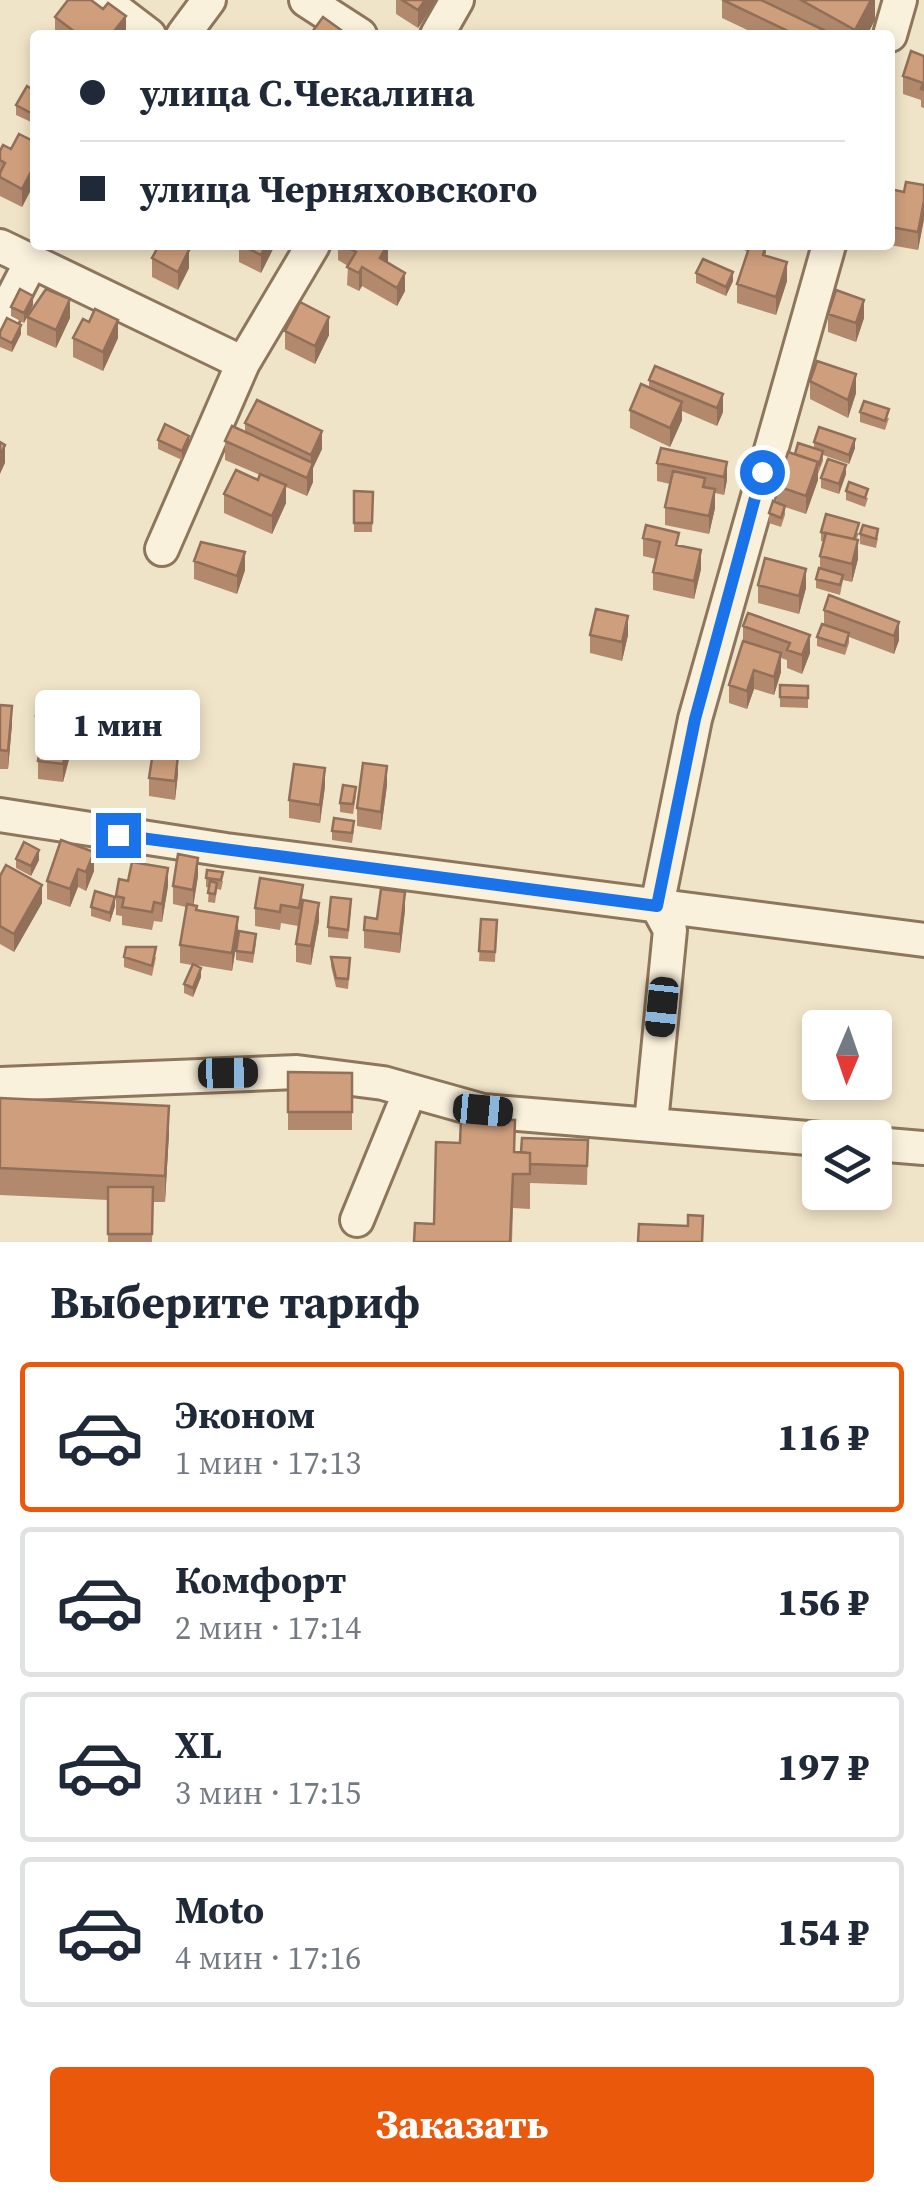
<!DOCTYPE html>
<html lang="ru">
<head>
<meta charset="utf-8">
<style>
  :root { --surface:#fff; --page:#f6f6f7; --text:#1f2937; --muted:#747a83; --line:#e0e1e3; --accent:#ea580c }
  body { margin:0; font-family:"Source Serif 4",serif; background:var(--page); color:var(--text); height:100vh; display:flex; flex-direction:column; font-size:38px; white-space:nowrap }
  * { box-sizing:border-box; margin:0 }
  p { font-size:32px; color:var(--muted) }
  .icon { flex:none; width:55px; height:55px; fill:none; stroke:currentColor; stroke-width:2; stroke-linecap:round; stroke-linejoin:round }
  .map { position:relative; height:1242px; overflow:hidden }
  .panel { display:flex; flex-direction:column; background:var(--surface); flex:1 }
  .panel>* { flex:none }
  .hud { position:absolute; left:30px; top:30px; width:865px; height:220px; border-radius:10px; box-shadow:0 5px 15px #0003; display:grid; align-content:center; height:220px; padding:0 50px; background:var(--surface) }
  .needle { width:65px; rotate:182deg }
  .controls { position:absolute; left:802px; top:1010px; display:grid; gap:20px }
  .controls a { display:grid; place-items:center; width:90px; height:90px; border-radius:10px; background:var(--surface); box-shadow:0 5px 15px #0003; font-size:50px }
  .end { position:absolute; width:45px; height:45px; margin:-22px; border:12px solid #1a73e8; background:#fff; box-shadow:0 0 0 5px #fff }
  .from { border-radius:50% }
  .bubble { position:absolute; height:70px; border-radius:10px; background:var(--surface); box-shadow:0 5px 15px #0003; font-size:32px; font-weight:800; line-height:70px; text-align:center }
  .car { position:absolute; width:30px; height:60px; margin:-30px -15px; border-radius:12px; box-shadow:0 0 8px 2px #0007; background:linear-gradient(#222 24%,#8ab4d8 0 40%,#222 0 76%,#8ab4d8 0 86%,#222 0) }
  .hud b { display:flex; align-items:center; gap:35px; height:95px; font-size:38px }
  .hud b+b { border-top:2px solid var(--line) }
  .hud i { width:25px; height:25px; background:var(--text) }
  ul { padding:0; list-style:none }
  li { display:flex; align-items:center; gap:30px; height:150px; margin:0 20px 15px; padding:0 30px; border:5px solid var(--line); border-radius:10px }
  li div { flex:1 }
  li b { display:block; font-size:38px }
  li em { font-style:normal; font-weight:800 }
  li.on { border-color:var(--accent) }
  li>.icon { width:90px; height:90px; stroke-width:1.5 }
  h2 { padding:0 50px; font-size:45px; line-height:120px }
  .primary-button { display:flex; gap:20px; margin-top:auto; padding:20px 50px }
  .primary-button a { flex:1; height:115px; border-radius:10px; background:var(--accent); color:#fff; font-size:40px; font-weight:800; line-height:115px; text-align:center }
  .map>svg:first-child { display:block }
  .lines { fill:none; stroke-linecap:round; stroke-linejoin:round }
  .minor-casing { stroke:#8d765c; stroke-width:38 }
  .minor { stroke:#faf1dc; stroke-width:32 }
  .wall { fill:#b2896c }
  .shaded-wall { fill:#916f58 }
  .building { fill:#cf9f7d; stroke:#916f58; stroke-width:2.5 }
  .route { stroke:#1a73e8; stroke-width:12 }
</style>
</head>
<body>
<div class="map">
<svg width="924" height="1242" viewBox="0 0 924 1242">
  <rect width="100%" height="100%" fill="#f0e4c8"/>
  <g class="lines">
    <defs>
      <path id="minor" d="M103 0 149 35
        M306 0 360 35
        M183 35 209 0
        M437 35 457 0
        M890 35 900 0
        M0 246 243 363
        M0 322 31 262
        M162 549 243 363 313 245
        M0 815 226 850 924 940
        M657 906 695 719 829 245
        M0 1084 297 1072 383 1083 483 1111 820 1139
        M651 1123 670 930 657 906
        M875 1144 924 1148
        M357 1220 410 1091"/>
    </defs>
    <use href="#minor" class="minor-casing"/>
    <use href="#minor" class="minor"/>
  </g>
  <path class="wall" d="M396 0H437L418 28 396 14Z
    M721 0H875V20L867 35H758L722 18V1Z
    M55 17 126 34 55 35Z
    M924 56V108L921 107V100L903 94V76Z
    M35 91V114L31 122 16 115V105Z
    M35 142V182L22 207 0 196V151L11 149Z
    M924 185V219L918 250 890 245V189L904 192Z
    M228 245H275L261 273 239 262V250Z
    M338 245H388V262L405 291 397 306 362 286 359 291 347 285 348 266 338 260Z
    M734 245H766V256L787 281 776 315 737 303V284L748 252Z
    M152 258 189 268 178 290 152 277Z
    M696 273 733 281 726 296 696 283Z
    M33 305 28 316 70 318 56 348 27 335V317L24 323 11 316V307Z
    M828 314 864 318 856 342 828 332Z
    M89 322 118 338 103 371 73 357V338Z
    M285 331 329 335 315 364 285 349Z
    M0 332 21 334 12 352 0 347Z
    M655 366 723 412 717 426 682 411V420L670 447 630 428V410L649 388V380Z
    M810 381 856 393 848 418 810 399Z
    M860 412 889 418 885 430 860 422Z
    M245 423 322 449 313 468V482L307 496 286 487V503L272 534 224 513V494L258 480 260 475 225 460V441L245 433Z
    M158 440 189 445 182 460 158 449Z
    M814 442 855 448 849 464 823 455V461L818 474V480L806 514 785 507V515L781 527 769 523V513L777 503V486L795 454 814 448Z
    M727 462V480L724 495 715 493V508L709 534 665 525V507L670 484 657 481V463Z
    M846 474 839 494 821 488V478Z
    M354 491 373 492 372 532H354Z
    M846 491 868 498 865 507 846 500Z
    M821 532 859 533 856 540 858 559 852 582 843 580 840 595 816 588V579L820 568V556L824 542 821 541Z
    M860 534 878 538 876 548 860 544Z
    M643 538 679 545 701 569 694 599 653 590V572L656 559 643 556Z
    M194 561 245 570 237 594 194 579Z
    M758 585 806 588 799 614 758 603Z
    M824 610 899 622V640L894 654 849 637V643L845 655 817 646V637L824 625Z
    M748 613 810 653 802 674 787 668V660L781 658V672L774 695 754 689 747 709 729 703V685L743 641V626Z
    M590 635H628L622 661 590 653Z
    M780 685 808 686V708L780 707Z
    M0 705 12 724 8 769H0Z
    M36 716 94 724 92 743 72 740V748L63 782 38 779V761L42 735H36Z
    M178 774 175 800 149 796V778Z
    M387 785 381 830 357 826V808Z
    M325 786 320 823 289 818V800Z
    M356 796 353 814 340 812V803Z
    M354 830 352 843 332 840V831Z
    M61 840 94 871 86 891 78 887 70 907 47 899V881Z
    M16 859 39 860 31 876 16 868Z
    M0 876 42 903 14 952 0 944Z
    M198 876 193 905 197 910 238 935 232 971 196 965 201 977 193 997 184 993V984L192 965 180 963V945L186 907 173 904V886Z
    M206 878 223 881 221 890 217 889 215 903 208 902 209 888 206 887Z
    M168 886 162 922 154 921 152 930 122 925V916L116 915V896Z
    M303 900 319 921 311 965 296 962V944L298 926 281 923 280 930 255 926V908Z
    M115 906 110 922 91 916V907Z
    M351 908 348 939 328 937V927Z
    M405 910 400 953 364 948V930L377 919Z
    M481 919 497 920 495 962 479 961Z
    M256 943 253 963 236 960V951Z
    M124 957H156L152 976 124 967Z
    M331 957 350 967 348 989 336 987 331 966Z
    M288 1072 352 1073V1130H288Z
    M0 1098 169 1133 165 1202H153L152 1242H108V1200L0 1195Z
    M588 1140 587 1185 530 1183V1209L513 1208 512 1242H414L515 1152H521Z"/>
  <path class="shaded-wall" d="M425 0H437L418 28V10Z
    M871 0H875V20L867 35H855V30Z
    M126 16V34L111 35Z
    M35 105V114L31 122V113Z
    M35 164V182L22 207V189Z
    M924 201V219L918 250V232Z
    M266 245H275L261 273V255Z
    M388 245V263L380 258Z
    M189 250V268L178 290V272Z
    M787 262V281L776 315V297Z
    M362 267V286L359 291V273Z
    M733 272V281L726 296V287Z
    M405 273V291L397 306V288Z
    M33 296V305L24 323V313Z
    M70 299V318L56 348V330Z
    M864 300V318L856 342V323Z
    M329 317V335L315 364V346Z
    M118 320V338L103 371V352Z
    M21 325V334L12 352V343Z
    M856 374V393L848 418V400Z
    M723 394V412L717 426V408Z
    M682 402V420L670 447V428Z
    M322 431V449L313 468V482L307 496V478L311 469V455Z
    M189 436V445L182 460V451Z
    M855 439V448L849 464V455Z
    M5 445V463L0 474V456Z
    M727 462V480L724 495V477Z
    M818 462V480L806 514V496Z
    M846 465V474L839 494V484Z
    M286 485V503L272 534V516Z
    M715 489V508L709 534V516Z
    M858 540V559L852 582V564Z
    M701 550V569L694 599V581Z
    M245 552V570L237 594V576Z
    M806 569V588L799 614V596Z
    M628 616V635L622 661V642Z
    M899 622V640L894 654V636Z
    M810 635V653L802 674V655Z
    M781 653V672L774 695V677Z
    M754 670V689L747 709V691Z
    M12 706V724L8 769V751Z
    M94 706V724L92 743V724Z
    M72 730V748L63 782V764Z
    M178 756V774L175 800V781Z
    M387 766V785L381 830V812Z
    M325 768V786L320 823V805Z
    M39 850V860L31 876V866Z
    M94 852V871L86 891V872Z
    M198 858V876L193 908V890Z
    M168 868V886L162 922V904Z
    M78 869V887L70 907V889Z
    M42 885V903L14 952V934Z
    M405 892V910L400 953V934Z
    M115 897V906L110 922V913Z
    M319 903V921L311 965V946Z
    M238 917V935L232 971V953Z
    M201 968V977L193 997V988Z
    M169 1106V1133L165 1202V1176Z"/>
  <path class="building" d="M68 0H91L103 9 108 3 126 16 111 35H79L55 17Z
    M402 0H425L418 10Z
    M723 0H761L834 35H796Z
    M801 0H871L855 30Z
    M323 17 341 30 337 35H315L312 32Z
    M911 51 924 56V90L921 89 923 83 903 76Z
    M27 86 35 91V105L31 113 16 105Z
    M19 134 35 142V164L22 189 0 177V173L5 163 0 160V151L3 145 11 149Z
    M906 182 924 185V201L918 232 890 227V189L904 192Z
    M159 245H179L189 250 178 272 152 258Z
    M241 245H266L261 255Z
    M343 245H387L380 258 405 273 397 288 362 267 359 273 347 267 356 252Z
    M750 245H766L763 255 787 262 776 297 737 284Z
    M703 259 733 272 726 287 696 273Z
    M20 289 33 296 24 313 11 307Z
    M46 289 70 299 56 330 27 317Z
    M836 290 864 300 856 323 828 314Z
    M300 302 329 317 315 346 285 331Z
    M95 309 118 320 103 352 73 338 83 319 89 322Z
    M7 318 21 325 12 343 0 337V332Z
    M817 361 856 374 848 400 810 381Z
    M655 366 723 394 717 408 649 380Z
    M641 384 682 402 670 428 630 410Z
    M257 400 322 431 311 455 245 423Z
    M864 401 889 409 885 421 860 412Z
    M165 424 189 436 182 451 158 440Z
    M232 426 313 463 307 478 225 441Z
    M819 427 855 439 849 455 814 442Z
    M0 442 5 445 0 456Z
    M798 443 823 451 819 465 817 464 818 462 795 454Z
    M661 448 727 462 724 477 657 463Z
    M788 452 818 462 806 496 777 486Z
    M828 459 846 465 839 484 821 478Z
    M236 470 258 480 260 474 286 485 272 516 224 494Z
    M673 471 705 478 703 487 715 489 709 516 665 507Z
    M849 482 868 489 865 498 846 491Z
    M354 491 373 492 372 523H354Z
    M773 501 785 506 781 518 769 513Z
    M826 514 859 523 854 539 821 532Z
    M646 525 679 533 676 545 701 550 694 581 653 572 660 542 643 538Z
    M863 525 878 529 876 539 860 534Z
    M826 533 858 540 852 564 820 556Z
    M201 542 245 552 237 576 194 561Z
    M765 558 806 569 799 596 758 585Z
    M819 568 843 575 840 585 816 579Z
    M829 595 899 622 894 636 824 610Z
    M596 609 628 616 622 642 590 635Z
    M748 613 810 635 802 655 787 650 790 643 743 626Z
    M822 624 849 633 845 646 817 637Z
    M743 641 781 653 774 677 754 670 747 691 729 685Z
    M780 685 808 686V698L780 697Z
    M39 698 94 706 92 724 36 716Z
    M0 705 12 706 8 751 0 750Z
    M43 726 72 730 63 764 38 761Z
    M153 752 178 756 175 781 149 778Z
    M363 763 387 766 381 812 357 808Z
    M294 764 325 768 320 805 289 800Z
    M343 785 356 787 353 804 340 803Z
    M334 818 354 821 352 833 332 831Z
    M61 840 94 852 86 872 78 869 70 889 47 881Z
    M24 842 39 850 31 866 16 859Z
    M178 854 198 858 193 890 173 886Z
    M132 862 168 868 162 904 154 902 152 912 122 907 124 898 116 896 119 879 128 881Z
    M6 865 42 885 14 934 0 926V876Z
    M207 870 223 872 221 880 206 878Z
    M260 878 303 885 299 908 281 905 280 912 255 908Z
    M210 881 217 883 215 894 208 893Z
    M381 889 405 892 400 934 364 930 365 917 377 919Z
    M95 891 115 897 110 913 91 907Z
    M331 897 351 899 348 930 328 927Z
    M303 900 319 903 311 946 296 944Z
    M187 904 197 906 196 910 238 917 232 953 180 945Z
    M481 919 497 920 495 952 479 951Z
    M239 931 256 934 253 953 236 951Z
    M126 947H156L152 966 124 957Z
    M331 957 350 958 348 979 336 978Z
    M193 964 201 968 193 988 184 984Z
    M288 1072 352 1073V1112H288Z
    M0 1098 169 1106 165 1176 0 1168Z
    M461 1118 515 1120 514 1152 530 1153V1174H513L510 1242H414L415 1223 434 1224 436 1142 460 1143Z
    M522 1138 588 1140 587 1166 530 1164V1153L521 1152Z
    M108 1187H153L152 1234H108Z
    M688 1215 703 1216 702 1242H638L639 1224 688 1226Z"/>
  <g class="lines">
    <path class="route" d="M118 835 657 906 695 719 762 472"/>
  </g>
</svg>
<div class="controls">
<a><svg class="needle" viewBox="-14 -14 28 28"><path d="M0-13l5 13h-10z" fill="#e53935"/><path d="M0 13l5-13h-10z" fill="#747a83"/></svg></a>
<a><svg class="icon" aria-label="layers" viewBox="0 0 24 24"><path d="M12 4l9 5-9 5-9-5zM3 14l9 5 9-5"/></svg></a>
</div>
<i class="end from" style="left:762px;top:472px"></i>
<i class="end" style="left:118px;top:835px"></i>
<div class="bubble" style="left:35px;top:690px;width:165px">1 мин</div>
<i class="car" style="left:662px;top:1007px;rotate:186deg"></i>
<i class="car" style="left:228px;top:1073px;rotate:89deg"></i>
<i class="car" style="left:483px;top:1110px;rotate:95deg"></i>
<div class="hud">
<b><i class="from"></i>улица С.Чекалина</b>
<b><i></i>улица Черняховского</b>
</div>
</div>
<section class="panel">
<h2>Выберите тариф</h2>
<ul>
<li class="on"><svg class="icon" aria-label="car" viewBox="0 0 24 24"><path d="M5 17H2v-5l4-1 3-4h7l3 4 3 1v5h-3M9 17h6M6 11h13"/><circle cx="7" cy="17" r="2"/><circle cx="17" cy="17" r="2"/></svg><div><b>Эконом</b><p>1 мин · 17:13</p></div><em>116 ₽</em></li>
<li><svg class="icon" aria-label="car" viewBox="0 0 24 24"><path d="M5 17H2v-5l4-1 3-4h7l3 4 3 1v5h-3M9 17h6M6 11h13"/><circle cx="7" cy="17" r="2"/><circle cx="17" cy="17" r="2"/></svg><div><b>Комфорт</b><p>2 мин · 17:14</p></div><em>156 ₽</em></li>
<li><svg class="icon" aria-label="car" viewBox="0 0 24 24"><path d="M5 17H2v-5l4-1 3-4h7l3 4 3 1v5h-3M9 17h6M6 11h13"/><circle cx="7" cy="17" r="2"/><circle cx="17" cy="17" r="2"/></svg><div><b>XL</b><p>3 мин · 17:15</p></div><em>197 ₽</em></li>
<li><svg class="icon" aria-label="car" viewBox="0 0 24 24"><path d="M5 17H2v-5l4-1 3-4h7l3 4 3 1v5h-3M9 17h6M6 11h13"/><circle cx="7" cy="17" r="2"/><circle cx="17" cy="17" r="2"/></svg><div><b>Moto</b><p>4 мин · 17:16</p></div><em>154 ₽</em></li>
</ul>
<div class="primary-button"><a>Заказать</a></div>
</section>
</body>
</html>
